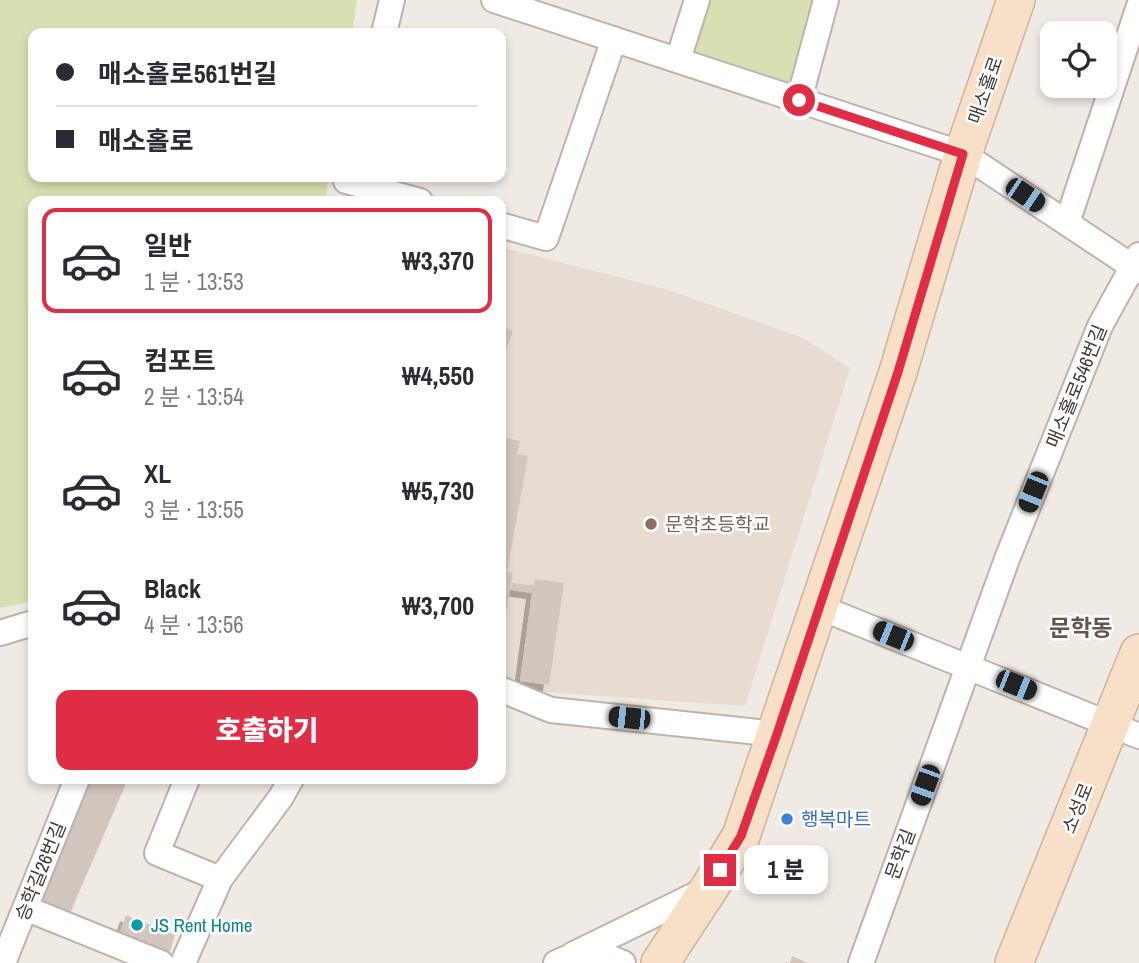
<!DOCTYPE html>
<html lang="ko">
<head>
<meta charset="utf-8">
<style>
  :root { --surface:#fff; --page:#f7f7f7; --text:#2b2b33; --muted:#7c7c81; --line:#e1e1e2; --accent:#df2d45 }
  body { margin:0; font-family:"Archivo Narrow","Noto Sans KR",sans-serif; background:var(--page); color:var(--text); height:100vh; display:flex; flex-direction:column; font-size:26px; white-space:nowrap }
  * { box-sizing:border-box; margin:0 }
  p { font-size:23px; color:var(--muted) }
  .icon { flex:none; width:38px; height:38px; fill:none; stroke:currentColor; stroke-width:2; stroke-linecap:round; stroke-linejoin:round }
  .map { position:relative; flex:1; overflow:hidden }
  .details { position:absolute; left:28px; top:196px; width:478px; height:588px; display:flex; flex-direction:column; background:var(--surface); border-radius:14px; box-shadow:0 4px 10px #0003 }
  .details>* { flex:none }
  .hud { position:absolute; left:28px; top:28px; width:478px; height:154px; border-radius:14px; box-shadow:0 4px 10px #0003; display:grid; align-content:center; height:154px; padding:0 28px; background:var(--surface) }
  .controls { position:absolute; left:1040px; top:21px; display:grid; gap:14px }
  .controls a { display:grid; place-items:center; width:77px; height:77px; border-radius:14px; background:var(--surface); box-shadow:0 4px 10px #0003; font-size:35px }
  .end { position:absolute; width:32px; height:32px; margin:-16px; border:9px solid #df2d45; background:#fff; box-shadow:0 0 0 4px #fff }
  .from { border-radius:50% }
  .bubble { position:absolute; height:49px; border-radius:14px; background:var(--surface); box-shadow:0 4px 10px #0003; font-size:23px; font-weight:800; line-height:49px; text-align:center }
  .car { position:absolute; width:21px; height:42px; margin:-21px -10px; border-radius:9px; box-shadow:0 0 5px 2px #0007; background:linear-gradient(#222 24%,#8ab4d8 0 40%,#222 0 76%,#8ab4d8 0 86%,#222 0) }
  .hud b { display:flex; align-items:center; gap:24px; height:66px; font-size:26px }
  .hud b+b { border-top:2px solid var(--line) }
  .hud i { width:18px; height:18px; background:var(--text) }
  ul { padding:12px 0 0; list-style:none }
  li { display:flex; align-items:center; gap:21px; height:105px; margin:0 14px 10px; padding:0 14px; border:4px solid transparent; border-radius:14px }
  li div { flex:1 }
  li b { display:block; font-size:26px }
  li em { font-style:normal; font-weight:800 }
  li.active { border-color:var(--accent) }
  li>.icon { width:63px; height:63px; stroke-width:1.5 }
  .button { display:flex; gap:14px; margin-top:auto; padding:14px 28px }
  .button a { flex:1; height:80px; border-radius:14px; background:var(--accent); color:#fff; font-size:28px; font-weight:800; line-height:80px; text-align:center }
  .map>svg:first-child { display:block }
  .education { fill:#e8dbd1 }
  .green { fill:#d8e0b3 }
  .building { fill:#d3c6bf; filter:url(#shadow) }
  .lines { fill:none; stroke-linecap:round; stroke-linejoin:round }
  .street-casing { stroke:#beb3ac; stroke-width:28 }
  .secondary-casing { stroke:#ceb39c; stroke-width:40 }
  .street { stroke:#fff; stroke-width:24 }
  .secondary { stroke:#f7dfc8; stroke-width:37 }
  .route { stroke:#df2d45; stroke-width:9 }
  .education-dot { fill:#8d6e63; stroke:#fff; stroke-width:2.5 }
  .shop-dot { fill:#3f7fe0; stroke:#fff; stroke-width:2.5 }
  .culture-dot { fill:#0f9aa8; stroke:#fff; stroke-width:2.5 }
  .labels { text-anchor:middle; stroke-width:5; stroke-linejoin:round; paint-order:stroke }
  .street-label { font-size:19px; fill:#423a36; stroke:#fff }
  .education-label { font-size:19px; fill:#785e54; stroke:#fff; text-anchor:start }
  .shop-label { font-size:19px; fill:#366cbe; stroke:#fff; text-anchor:start }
  .culture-label { font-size:19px; fill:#0d838f; stroke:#fff; text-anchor:start }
  .quarter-label { font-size:23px; font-weight:bold; fill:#64554e; stroke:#fff }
</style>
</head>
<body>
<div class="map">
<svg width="1139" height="963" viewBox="0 0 1139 963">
  <defs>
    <filter id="shadow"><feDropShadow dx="-6" dy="6" stdDeviation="0" flood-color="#0004"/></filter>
  </defs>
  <rect width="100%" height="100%" fill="#f0eae5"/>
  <path class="education" d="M500 247 669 290 803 338 850 368 745 706 529 691 501 679Z"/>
  <path class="green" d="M0 0H357L352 33H33V177H329L325 201H33V601L0 608Z
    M703 0H819L794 92 688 56Z"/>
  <path class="building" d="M500 326 513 331 501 363H500Z
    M502 437 520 441 517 454 528 456 507 572 513 573 505 619 500 618Z
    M535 579 564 583 549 685 520 681 532 593 511 590 512 583 534 586Z
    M92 779H128L68 918 35 904Z
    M126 915 175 935 170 952 153 954 117 942Z
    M792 956 808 963H790Z"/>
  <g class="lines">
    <defs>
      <path id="street" d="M494 0 963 154 1139 271
        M384 33 392 0
        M678 60 697 0
        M799 100 826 0
        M346 181 420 201
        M1067 223 1139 6
        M500 225 546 238 614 39
        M819 607 1139 736
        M0 633 33 623
        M500 689 551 710 777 734
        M187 779 157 853 220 879
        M25 908 161 963
        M572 955 707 889
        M3 963 77 779
        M183 963 220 879 281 797 291 779
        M556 963C581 950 598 952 623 963
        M861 963 1007 559 1100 326 1139 255"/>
      <path id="secondary" d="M660 963 710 887 741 836 898 372 963 154 1016 0
        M1014 963 1139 653"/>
    </defs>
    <use href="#street" class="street-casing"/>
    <use href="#secondary" class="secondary-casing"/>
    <use href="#street" class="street"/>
    <use href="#secondary" class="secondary"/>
  </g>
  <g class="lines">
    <path class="route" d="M720 870 741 836 777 734 898 372 963 154 799 100"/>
  </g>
  <circle class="education-dot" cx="651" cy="524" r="7"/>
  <circle class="shop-dot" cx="787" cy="819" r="7"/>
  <circle class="culture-dot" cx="137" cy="925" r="7"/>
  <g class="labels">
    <g class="street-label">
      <text transform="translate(985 90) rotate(-71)" y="7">매소홀로</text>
      <text transform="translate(1076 386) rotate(-68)" y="7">매소홀로546번길</text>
      <text transform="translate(1077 808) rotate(-68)" y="7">소성로</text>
      <text transform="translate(900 854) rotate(-70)" y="7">문학길</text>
      <text transform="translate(40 871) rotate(-68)" y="7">승학길26번길</text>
    </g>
    <g class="education-label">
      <text x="665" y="531">문학초등학교</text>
    </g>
    <g class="shop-label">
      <text x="801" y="826">행복마트</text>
    </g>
    <g class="culture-label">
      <text x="151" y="932">JS Rent Home</text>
    </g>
    <g class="quarter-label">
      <text x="1081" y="636">문학동</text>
    </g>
  </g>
</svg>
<div class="controls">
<a><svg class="icon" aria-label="locate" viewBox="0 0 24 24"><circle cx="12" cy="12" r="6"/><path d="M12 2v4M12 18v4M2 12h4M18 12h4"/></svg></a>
</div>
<i class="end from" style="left:799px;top:100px"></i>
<i class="end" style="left:720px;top:870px"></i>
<div class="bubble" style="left:744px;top:845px;width:84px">1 분</div>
<i class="car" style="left:1025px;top:195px;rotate:124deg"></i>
<i class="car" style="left:1033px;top:492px;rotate:202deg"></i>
<i class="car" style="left:893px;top:636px;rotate:292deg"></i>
<i class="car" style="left:1016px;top:685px;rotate:112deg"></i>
<i class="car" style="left:629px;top:718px;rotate:276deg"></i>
<i class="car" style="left:925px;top:785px;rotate:200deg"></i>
<div class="hud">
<b><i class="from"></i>매소홀로561번길</b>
<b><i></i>매소홀로</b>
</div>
<section class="details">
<ul>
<li class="active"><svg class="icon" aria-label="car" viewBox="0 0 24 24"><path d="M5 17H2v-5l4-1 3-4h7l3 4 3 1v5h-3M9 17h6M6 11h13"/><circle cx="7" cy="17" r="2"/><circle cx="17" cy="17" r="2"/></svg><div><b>일반</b><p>1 분 · 13:53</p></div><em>₩3,370</em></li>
<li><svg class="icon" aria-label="car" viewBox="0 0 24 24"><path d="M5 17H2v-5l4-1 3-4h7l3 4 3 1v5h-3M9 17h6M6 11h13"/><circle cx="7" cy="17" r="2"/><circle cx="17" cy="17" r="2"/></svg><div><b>컴포트</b><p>2 분 · 13:54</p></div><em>₩4,550</em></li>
<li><svg class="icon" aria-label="car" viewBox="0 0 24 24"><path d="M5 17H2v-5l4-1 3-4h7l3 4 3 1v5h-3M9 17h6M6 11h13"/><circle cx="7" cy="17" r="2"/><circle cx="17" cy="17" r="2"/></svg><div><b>XL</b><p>3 분 · 13:55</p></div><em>₩5,730</em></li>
<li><svg class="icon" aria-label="car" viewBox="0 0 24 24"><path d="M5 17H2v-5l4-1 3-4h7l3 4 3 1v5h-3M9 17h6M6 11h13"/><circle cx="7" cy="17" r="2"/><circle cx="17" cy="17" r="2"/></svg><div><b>Black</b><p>4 분 · 13:56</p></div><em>₩3,700</em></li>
</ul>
<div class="button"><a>호출하기</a></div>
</section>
</div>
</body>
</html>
